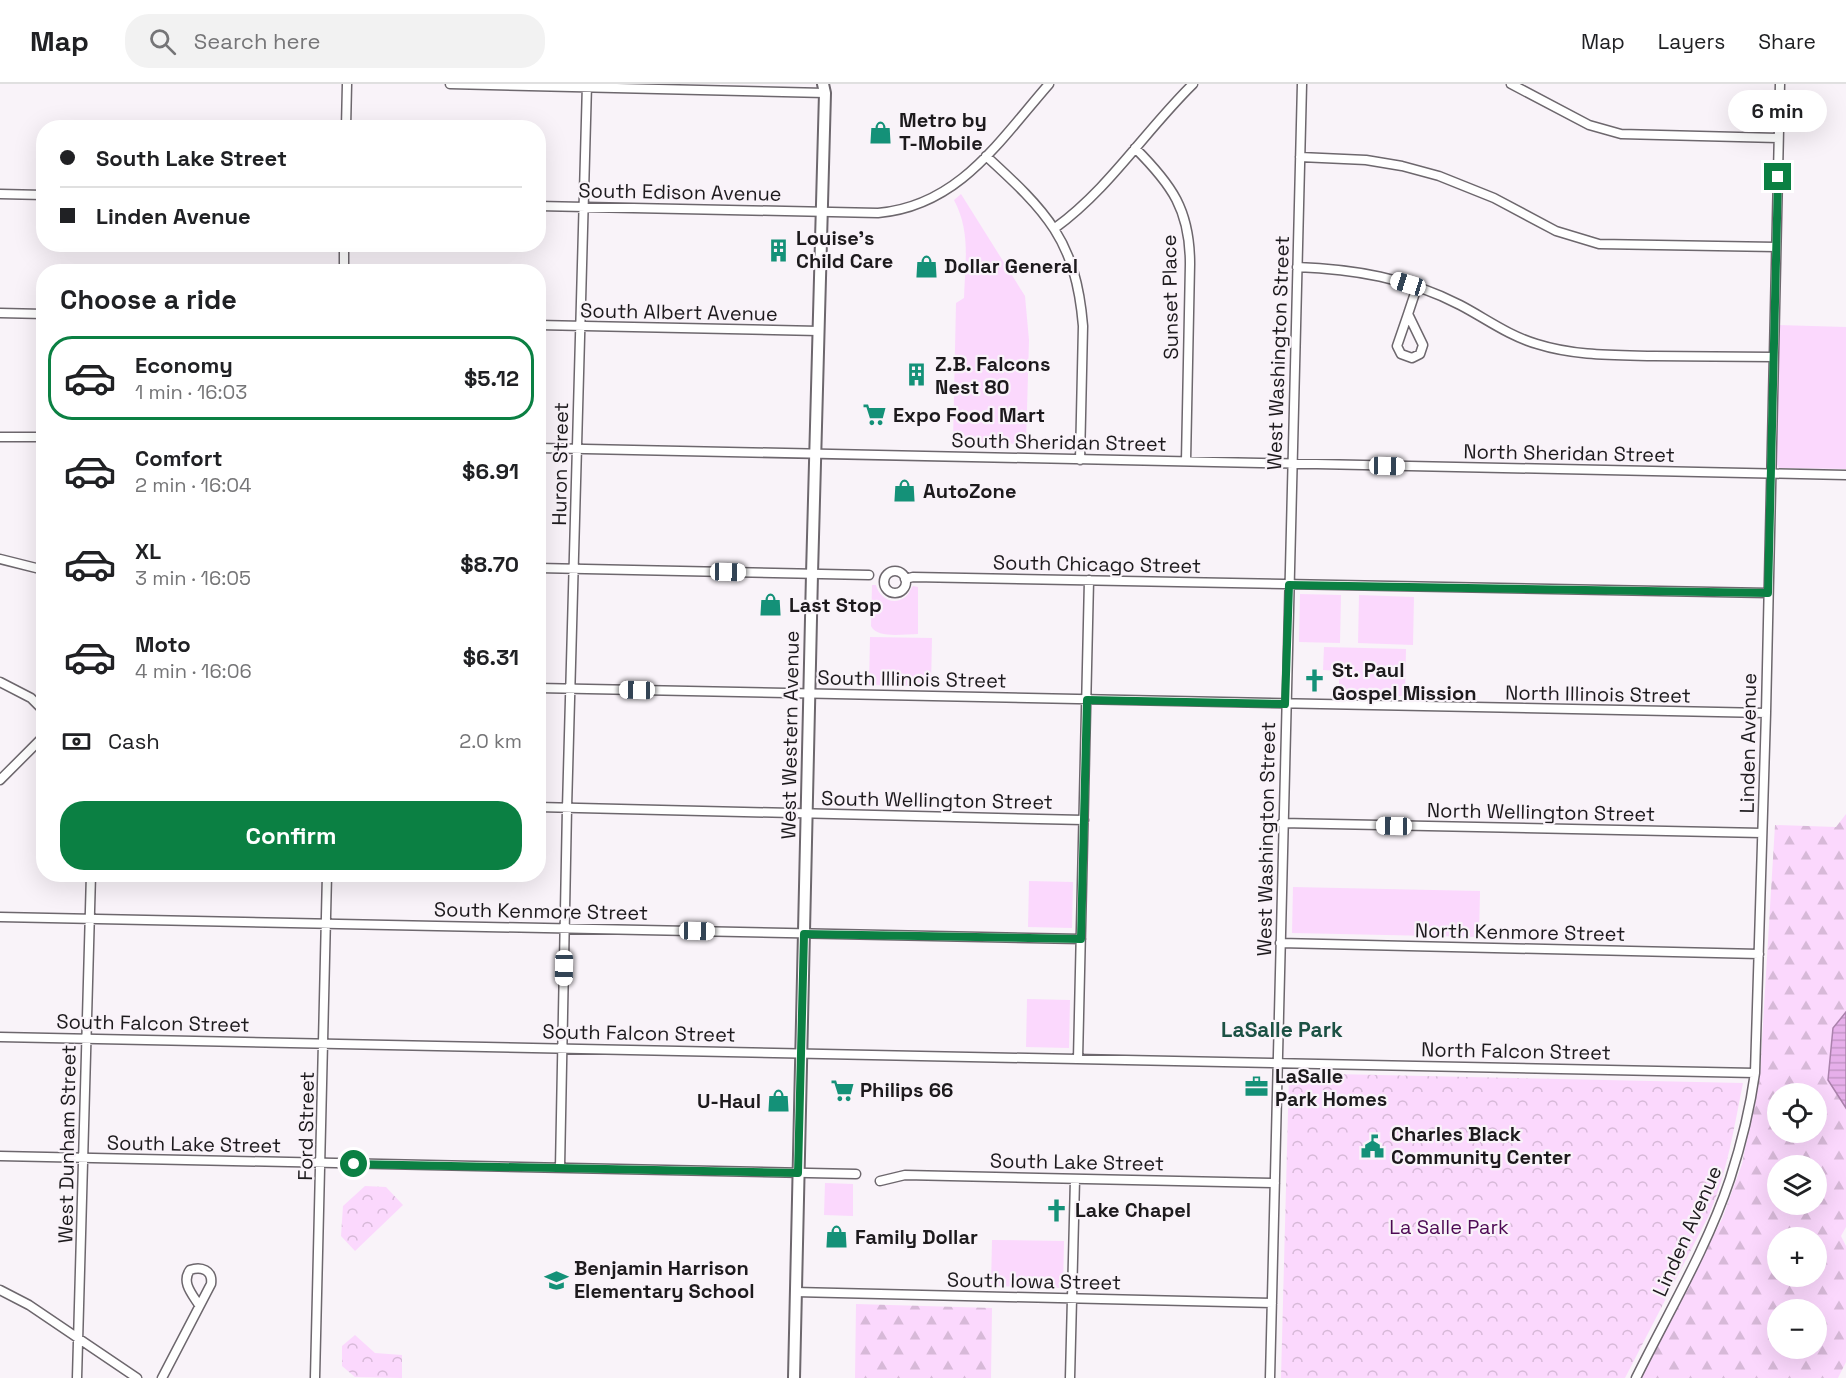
<!DOCTYPE html>
<html lang="en">
<head>
<meta charset="utf-8">
<style>
  :root { --surface:#fff; --page:#f2f2f2; --text:#202124; --muted:#757577; --line:#e0e0e0; --accent:#0b8043 }
  body { margin:0; font-family:"Space Grotesk",sans-serif; background:var(--page); color:var(--text); height:100vh; display:flex; flex-direction:column; font-size:22px; white-space:nowrap }
  * { box-sizing:border-box; margin:0 }
  p { font-size:20px; color:var(--muted) }
  .icon { flex:none; width:33px; height:33px; fill:none; stroke:currentColor; stroke-width:2; stroke-linecap:round; stroke-linejoin:round }
  .map { position:relative; flex:1; overflow:hidden }
  .drawer { position:absolute; left:36px; top:180px; width:510px; height:618px; display:flex; flex-direction:column; background:var(--surface); border-radius:24px; box-shadow:0 6px 24px #0002 }
  .drawer>* { flex:none }
  .banner { position:absolute; left:36px; top:36px; width:510px; height:132px; border-radius:24px; box-shadow:0 6px 24px #0002; display:grid; align-content:center; height:132px; padding:0 24px; background:var(--surface) }
  .fabs { position:absolute; left:1767px; top:999px; display:grid; gap:12px }
  .fabs a { display:grid; place-items:center; width:60px; height:60px; border-radius:50%; background:var(--surface); box-shadow:0 6px 24px #0002; font-size:30px }
  .end { position:absolute; width:27px; height:27px; margin:-14px; border:8px solid #0b8043; background:#fff; box-shadow:0 0 0 3px #fff }
  .from { border-radius:50% }
  .bubble { position:absolute; height:42px; border-radius:21px; background:var(--surface); box-shadow:0 6px 24px #0002; font-size:20px; font-weight:700; line-height:42px; text-align:center }
  .car { position:absolute; width:18px; height:36px; margin:-18px -9px; border-radius:8px; box-shadow:0 0 4px 2px #0007; background:linear-gradient(#fff 24%,#345 0 40%,#fff 0 76%,#345 0 86%,#fff 0) }
  .banner b { display:flex; align-items:center; gap:21px; height:57px; font-size:22px }
  .banner b+b { border-top:2px solid var(--line) }
  .banner i { width:15px; height:15px; background:var(--text) }
  ul { padding:0; list-style:none }
  li { display:flex; align-items:center; gap:18px; height:84px; margin:0 12px 9px; padding:0 12px; border:3px solid transparent; border-radius:24px }
  li div { flex:1 }
  li b { display:block; font-size:22px }
  li em { font-style:normal; font-weight:700 }
  li.selected { border-color:var(--accent) }
  li>.icon { width:54px; height:54px; stroke-width:1.5 }
  h2 { padding:0 24px; font-size:27px; line-height:72px }
  .pay { display:flex; align-items:center; gap:15px; height:66px; padding:0 24px; font-size:22px }
  .pay p { margin-inline-start:auto }
  .action { display:flex; gap:12px; margin-top:auto; padding:12px 24px }
  .action a { flex:1; height:69px; border-radius:24px; background:var(--accent); color:#fff; font-size:24px; font-weight:700; line-height:69px; text-align:center }
  header { display:flex; align-items:center; gap:36px; box-sizing:border-box; height:84px; padding:0 30px; background:var(--surface); border-bottom:2px solid var(--line) }
  header strong { font-size:28px }
  nav { display:flex; gap:33px; margin-inline-start:auto; font-size:21px }
  .search { width:420px; height:54px; background:var(--page); display:flex; align-items:center; gap:15px; box-sizing:border-box; padding:0 21px; border-radius:24px; color:var(--muted); font-size:22px }
  .map>svg:first-child { display:block }
  .grass { fill:#fbd8fd }
  .forest { fill:url(#forest-firs); fill-rule:evenodd }
  .park { fill:url(#park-crowns) }
  .water { fill:url(#water-rules); stroke:#aa82ac; stroke-width:1.5 }
  .lines { fill:none; stroke-linecap:round; stroke-linejoin:round }
  .minor-casing { stroke:#6d676d; stroke-width:11 }
  .major-casing { stroke:#6d676d; stroke-width:14 }
  .minor { stroke:#fff; stroke-width:8 }
  .major { stroke:#fff; stroke-width:10 }
  .route { stroke:#0b8043; stroke-width:8 }
  .labels { text-anchor:middle; stroke-width:4.5; stroke-linejoin:round; paint-order:stroke }
  .poi-label { font-size:20px; font-weight:bold; fill:#1d1a1d; stroke:#f9f3f9; text-anchor:start }
  .street-label { font-size:20px; fill:#1d1a1d; stroke:#f9f3f9 }
  .park-label { font-size:20px; fill:#4d0a54; stroke:#f9f3f9 }
  .neighbourhood-label { font-size:21px; font-weight:bold; fill:#1c5144; stroke:#f9f3f9 }
</style>
</head>
<body>
<header>
<strong>Map</strong>
<div class="search"><svg class="icon" aria-label="search" viewBox="0 0 24 24"><circle cx="10" cy="10" r="6"/><path d="M15 15l6 6"/></svg>Search here</div>
<nav><a>Map</a><a>Layers</a><a>Share</a></nav>
</header>
<div class="map">
<svg width="1846" height="1294" viewBox="0 0 1846 1294">
  <defs>
    <pattern id="forest-firs" width="22" height="20" patternUnits="userSpaceOnUse" patternTransform="scale(1.5)"><rect width="22" height="20" fill="#fbd8fd"/><path d="M5 1l3.5 6h-7zM16 11l3.5 6h-7z" fill="#d7b9d8"/></pattern>
    <pattern id="park-crowns" width="20" height="18" patternUnits="userSpaceOnUse" patternTransform="scale(1.5)"><rect width="20" height="18" fill="#fbd8fd"/><path d="M2 6a3 3 0 1 1 6 0M12 15a3 3 0 1 1 6 0" fill="none" stroke="#d7b9d8"/></pattern>
    <pattern id="water-rules" width="6" height="5" patternUnits="userSpaceOnUse" patternTransform="scale(1.5)"><rect width="6" height="5" fill="#e6afea"/><path d="M0 2.5h6" fill="none" stroke="#c596c8"/></pattern>
  </defs>
  <rect width="100%" height="100%" fill="#f9f3f9"/>
  <path class="grass" d="M961 110 1025 212 1029 256 1026 360 953 358 956 219 964 214C965 179 971 148 954 116Z
    M1778 241 1846 243V385L1784 384H1779L1776 379Z
    M872 501H876C879 513 892 522 904 514 908 512 910 506 913 502L918 503V550C904 550 877 555 871 542Z
    M1300 510 1341 511 1340 559 1299 558Z
    M1359 511 1414 513 1413 561 1358 559Z
    M870 553 932 554 931 602 869 601Z
    M1324 563 1406 565 1405 612 1339 611V587L1323 586Z
    M1029 797 1073 798 1072 844 1028 843Z
    M1293 803 1480 807 1479 853 1292 849Z
    M1027 915 1070 916 1069 964 1026 963Z
    M825 1099 853 1100V1132L824 1131Z
    M992 1156 1064 1157 1063 1204 991 1202Z"/>
  <path class="forest" d="M1846 730V928L1833 944 1828 996 1846 1024V1143L1841 1152 1846 1162V1278L1838 1294H1641L1722 1135 1742 1080 1760 989 1775 741 1836 743ZM1778 1010H1816V1048H1778ZM1778 1082H1816V1120H1778ZM1778 1154H1816V1192H1778ZM1778 1226H1816V1264H1778Z
    M856 1220 992 1224 991 1294H855Z"/>
  <path class="park" d="M1289 989 1743 999C1734 1044 1727 1089 1709 1131L1625 1294H1281Z
    M365 1102 386 1103 403 1121 355 1167 341 1152 343 1122Z
    M355 1251 375 1269 402 1271V1294L355 1293 342 1282V1262Z"/>
  <path class="water" d="M1846 928V1024L1828 996 1833 944Z"/>
  <g class="lines">
    <defs>
      <path id="minor" d="M450 0 825 9
        M1511 0 1589 41 1621 50 1778 54
        M346 44 347 0
        M1135 64C1172 101 1190 126 1190 180L1186 377
        M986 72C1046 127 1076 156 1083 242L1080 376
        M1300 73 1366 76 1402 82 1439 92 1494 114 1556 147 1599 160 1776 163
        M0 110 44 111
        M538 122 878 129C959 122 999 57 1049 0
        M1055 144C1109 105 1145 47 1193 0
        M1297 183C1353 185 1408 194 1460 221 1485 234 1509 252 1537 260 1575 272 1614 271 1654 272 1694 272 1733 273 1773 273
        M344 188V160
        M0 229 44 230
        M1408 230 1423 261 1420 270 1412 274 1401 270 1397 262Z
        M1408 230 1417 203
        M538 241 819 247
        M0 353H44
        M538 364 1846 391
        M0 475 44 486
        M538 484 869 491
        M884 498a11 11 0 1 1 22 0a11 11 0 1 1-22 0Z
        M905 495 913 493 1768 509
        M0 598 31 614 44 627
        M538 604 1766 629
        M0 696 44 652
        M538 723 1084 736
        M1282 739 1762 749
        M0 833 1081 855
        M1280 859 1759 870
        M0 953 1755 989
        M1078 975 1089 496
        M0 1072 856 1090
        M560 1084 567 724 587 0
        M880 1097 905 1091 1275 1099
        M0 1206 29 1221 137 1294
        M795 1208 1272 1219
        M77 1294 91 790
        M162 1294 211 1200C213 1186 201 1182 190 1186 181 1198 192 1210 199 1221
        M315 1294 327 790
        M1070 1294 1075 1095
        M1270 1294 1302 0
        M1636 1294C1668 1229 1707 1164 1730 1095 1741 1061 1750 1025 1755 989L1766 629 1780 0"/>
      <path id="major" d="M794 1294 812 490 825 9 823 0"/>
    </defs>
    <use href="#minor" class="minor-casing"/>
    <use href="#major" class="major-casing"/>
    <use href="#minor" class="minor"/>
    <use href="#major" class="major"/>
  </g>
  <g class="lines">
    <path class="route" d="M354 1080 798 1089 804 850 1081 855 1087 616 1285 620 1289 501 1768 509 1778 93"/>
  </g>
  <defs>
    <symbol id="shop-bare" viewBox="-9 -9 18 18"><path d="M-5-2.5h2.3a2.7 3.5 0 0 1 5.4 0H5L5.5 6h-11ZM-1.5-2.5h3a1.5 2.3 0 0 0-3 0Z" fill="#149178" stroke="#f9f3f9" stroke-width="2.5" paint-order="stroke"/></symbol>
    <symbol id="building-bare" viewBox="-9 -9 18 18"><path d="M-4-6H4V6H1V3H-1V6H-4ZM-2.5-4.3h1.7v1.8h-1.7ZM.8-4.3h1.7v1.8H.8ZM-2.5-1h1.7V.8h-1.7ZM.8-1h1.7V.8H.8Z" fill="#149178" stroke="#f9f3f9" stroke-width="2.5" paint-order="stroke"/></symbol>
    <symbol id="supermarket-bare" viewBox="-9 -9 18 18"><path d="M-6-5.5h2.5l.6 2H6L4.5 2H-2.5L-4.4-4H-6ZM-1.5 3.2a1.3 1.3 0 1 0 .1 0ZM3 3.2a1.3 1.3 0 1 0 .1 0Z" fill="#149178" stroke="#f9f3f9" stroke-width="2.5" paint-order="stroke"/></symbol>
    <symbol id="church-bare" viewBox="-9 -9 18 18"><path d="M-1.2-6h2.4v3.5h3.3v2.4h-3.3V6h-2.4V-.1h-3.3v-2.4h3.3Z" fill="#149178" stroke="#f9f3f9" stroke-width="2.5" paint-order="stroke"/></symbol>
    <symbol id="office-bare" viewBox="-9 -9 18 18"><path d="M-6-3h4V-5.5h4V-3h4V5H-6ZM-1-4.5V-3h2v-1.5ZM-6 0V1H6V0Z" fill="#149178" stroke="#f9f3f9" stroke-width="2.5" paint-order="stroke"/></symbol>
    <symbol id="civic-bare" viewBox="-9 -9 18 18"><path d="M-.6-6.5H3V-4.5H.6V-3L4-1V1h2V6H-6V1h2V-1L-.6-3ZM-1.2 2.5V6h2.4V2.5Z" fill="#149178" stroke="#f9f3f9" stroke-width="2.5" paint-order="stroke"/></symbol>
    <symbol id="school-bare" viewBox="-9 -9 18 18"><path d="M0-5L7-2L0 1L-7-2ZM-4 1L0 2.5L4 1V4Q0 6-4 4Z" fill="#149178" stroke="#f9f3f9" stroke-width="2.5" paint-order="stroke"/></symbol>
  </defs>
  <g fill-rule="evenodd">
    <use href="#shop-bare" x="864" y="32" width="33" height="33"/>
    <use href="#building-bare" x="762" y="150" width="33" height="33"/>
    <use href="#shop-bare" x="910" y="166" width="33" height="33"/>
    <use href="#building-bare" x="900" y="274" width="33" height="33"/>
    <use href="#supermarket-bare" x="858" y="314" width="33" height="33"/>
    <use href="#shop-bare" x="888" y="390" width="33" height="33"/>
    <use href="#shop-bare" x="754" y="504" width="33" height="33"/>
    <use href="#church-bare" x="1298" y="580" width="33" height="33"/>
    <use href="#office-bare" x="1240" y="986" width="33" height="33"/>
    <use href="#supermarket-bare" x="826" y="990" width="33" height="33"/>
    <use href="#shop-bare" x="762" y="1000" width="33" height="33"/>
    <use href="#civic-bare" x="1356" y="1046" width="33" height="33"/>
    <use href="#church-bare" x="1040" y="1110" width="33" height="33"/>
    <use href="#shop-bare" x="820" y="1136" width="33" height="33"/>
    <use href="#school-bare" x="540" y="1180" width="33" height="33"/>
  </g>
  <g class="labels">
    <g class="poi-label">
      <text x="899" y="43">Metro by<tspan x="899" dy="23">T-Mobile</tspan></text>
      <text x="796" y="161">Louise's<tspan x="796" dy="23">Child Care</tspan></text>
      <text x="944" y="189">Dollar General</text>
      <text x="935" y="287">Z.B. Falcons<tspan x="935" dy="23">Nest 80</tspan></text>
      <text x="893" y="338">Expo Food Mart</text>
      <text x="923" y="414">AutoZone</text>
      <text x="789" y="528">Last Stop</text>
      <text x="1332" y="593">St. Paul<tspan x="1332" dy="23">Gospel Mission</tspan></text>
      <text x="1275" y="999">LaSalle<tspan x="1275" dy="23">Park Homes</tspan></text>
      <text x="860" y="1013">Philips 66</text>
      <text x="761" y="1024" text-anchor="end">U-Haul</text>
      <text x="1391" y="1057">Charles Black<tspan x="1391" dy="23">Community Center</tspan></text>
      <text x="1075" y="1133">Lake Chapel</text>
      <text x="855" y="1160">Family Dollar</text>
      <text x="574" y="1191">Benjamin Harrison<tspan x="574" dy="23">Elementary School</tspan></text>
    </g>
    <g class="street-label">
      <text transform="translate(680 108) rotate(1)" y="7">South Edison Avenue</text>
      <text transform="translate(1170 213) rotate(-91)" y="7">Sunset Place</text>
      <text transform="translate(679 228) rotate(1)" y="7">South Albert Avenue</text>
      <text transform="translate(1278 269) rotate(-88)" y="7">West Washington Street</text>
      <text transform="translate(1059 358) rotate(1)" y="7">South Sheridan Street</text>
      <text transform="translate(1569 369) rotate(1)" y="7">North Sheridan Street</text>
      <text transform="translate(560 380) rotate(-89)" y="7">Huron Street</text>
      <text transform="translate(1097 480) rotate(1)" y="7">South Chicago Street</text>
      <text transform="translate(912 595) rotate(1)" y="7">South Illinois Street</text>
      <text transform="translate(1598 610) rotate(1)" y="7">North Illinois Street</text>
      <text transform="translate(790 651) rotate(-89)" y="7">West Western Avenue</text>
      <text transform="translate(1748 659) rotate(-89)" y="7">Linden Avenue</text>
      <text transform="translate(937 716) rotate(1)" y="7">South Wellington Street</text>
      <text transform="translate(1541 728) rotate(1)" y="7">North Wellington Street</text>
      <text transform="translate(1266 755) rotate(-89)" y="7">West Washington Street</text>
      <text transform="translate(541 827) rotate(1)" y="7">South Kenmore Street</text>
      <text transform="translate(1520 848) rotate(1)" y="7">North Kenmore Street</text>
      <text transform="translate(153 939) rotate(1)" y="7">South Falcon Street</text>
      <text transform="translate(639 949) rotate(1)" y="7">South Falcon Street</text>
      <text transform="translate(1516 967) rotate(1)" y="7">North Falcon Street</text>
      <text transform="translate(306 1042) rotate(-89)" y="7">Ford Street</text>
      <text transform="translate(67 1060) rotate(-89)" y="7">West Dunham Street</text>
      <text transform="translate(194 1060) rotate(1)" y="7">South Lake Street</text>
      <text transform="translate(1077 1078) rotate(1)" y="7">South Lake Street</text>
      <text transform="translate(1687 1147) rotate(-66)" y="7">Linden Avenue</text>
      <text transform="translate(1034 1197) rotate(1)" y="7">South Iowa Street</text>
    </g>
    <g class="park-label">
      <text x="1449" y="1150">La Salle Park</text>
    </g>
    <g class="neighbourhood-label">
      <text x="1282" y="953">LaSalle Park</text>
    </g>
  </g>
</svg>
<div class="fabs">
<a><svg class="icon" aria-label="locate" viewBox="0 0 24 24"><circle cx="12" cy="12" r="6"/><path d="M12 2v4M12 18v4M2 12h4M18 12h4"/></svg></a>
<a><svg class="icon" aria-label="layers" viewBox="0 0 24 24"><path d="M12 4l9 5-9 5-9-5zM3 14l9 5 9-5"/></svg></a>
<a>+</a>
<a>−</a>
</div>
<i class="end from" style="left:354px;top:1080px"></i>
<i class="end" style="left:1778px;top:93px"></i>
<div class="bubble" style="left:1728px;top:6px;width:99px">6 min</div>
<i class="car" style="left:1408px;top:200px;rotate:287deg"></i>
<i class="car" style="left:1387px;top:382px;rotate:91deg"></i>
<i class="car" style="left:728px;top:488px;rotate:91deg"></i>
<i class="car" style="left:637px;top:606px;rotate:271deg"></i>
<i class="car" style="left:1394px;top:742px;rotate:271deg"></i>
<i class="car" style="left:697px;top:847px;rotate:91deg"></i>
<i class="car" style="left:564px;top:884px;rotate:181deg"></i>
<div class="banner">
<b><i class="from"></i>South Lake Street</b>
<b><i></i>Linden Avenue</b>
</div>
<section class="drawer">
<h2>Choose a ride</h2>
<ul>
<li class="selected"><svg class="icon" aria-label="car" viewBox="0 0 24 24"><path d="M5 17H2v-5l4-1 3-4h7l3 4 3 1v5h-3M9 17h6M6 11h13"/><circle cx="7" cy="17" r="2"/><circle cx="17" cy="17" r="2"/></svg><div><b>Economy</b><p>1 min · 16:03</p></div><em>$5.12</em></li>
<li><svg class="icon" aria-label="car" viewBox="0 0 24 24"><path d="M5 17H2v-5l4-1 3-4h7l3 4 3 1v5h-3M9 17h6M6 11h13"/><circle cx="7" cy="17" r="2"/><circle cx="17" cy="17" r="2"/></svg><div><b>Comfort</b><p>2 min · 16:04</p></div><em>$6.91</em></li>
<li><svg class="icon" aria-label="car" viewBox="0 0 24 24"><path d="M5 17H2v-5l4-1 3-4h7l3 4 3 1v5h-3M9 17h6M6 11h13"/><circle cx="7" cy="17" r="2"/><circle cx="17" cy="17" r="2"/></svg><div><b>XL</b><p>3 min · 16:05</p></div><em>$8.70</em></li>
<li><svg class="icon" aria-label="car" viewBox="0 0 24 24"><path d="M5 17H2v-5l4-1 3-4h7l3 4 3 1v5h-3M9 17h6M6 11h13"/><circle cx="7" cy="17" r="2"/><circle cx="17" cy="17" r="2"/></svg><div><b>Moto</b><p>4 min · 16:06</p></div><em>$6.31</em></li>
</ul>
<div class="pay"><svg class="icon" aria-label="cash" viewBox="0 0 24 24"><path d="M3 7h18v10H3z"/><circle cx="12" cy="12" r="2"/></svg>Cash<p>2.0 km</p></div>
<div class="action"><a>Confirm</a></div>
</section>
</div>
</body>
</html>
